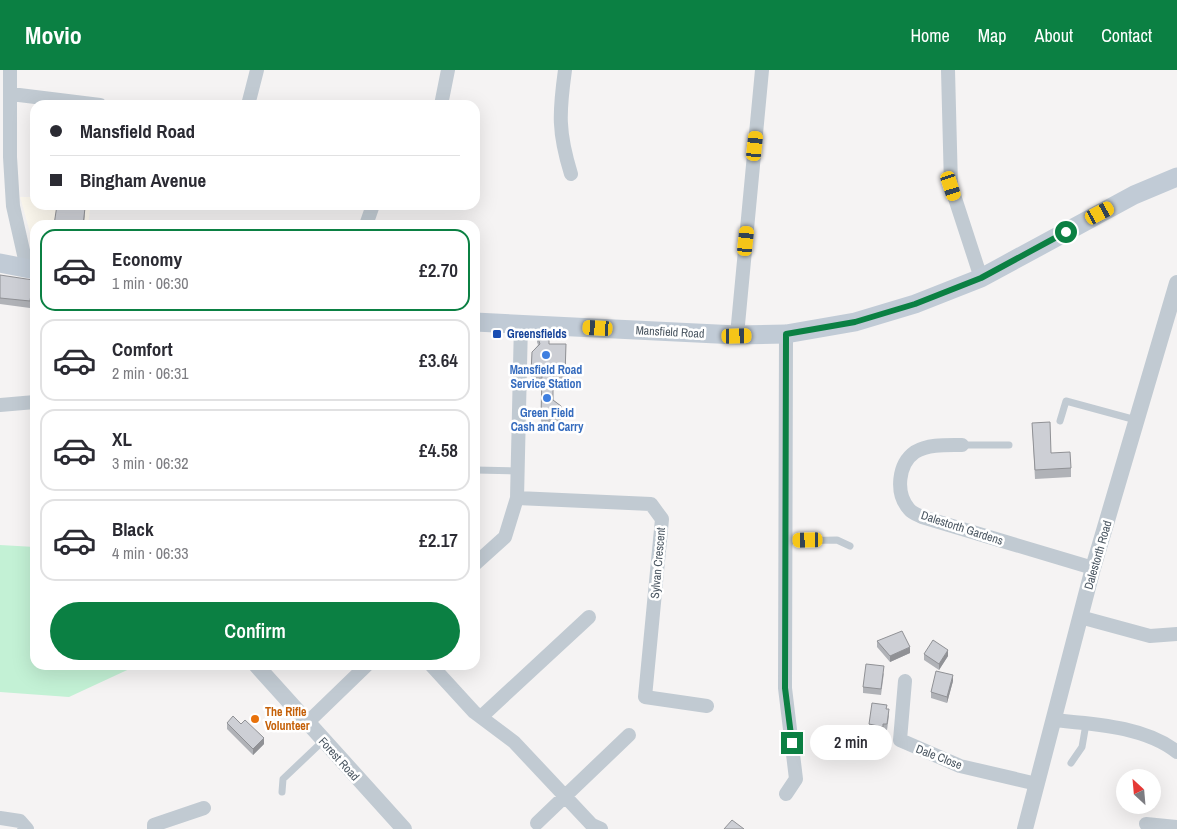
<!DOCTYPE html>
<html lang="en">
<head>
<meta charset="utf-8">
<style>
  :root { --surface:#fff; --page:#f2f2f3; --text:#2b2b33; --muted:#7c7c81; --line:#e1e1e2; --accent:#0b8043 }
  body { margin:0; font-family:"Archivo Narrow",sans-serif; background:var(--page); color:var(--text); height:100vh; display:flex; flex-direction:column; font-size:19px; white-space:nowrap }
  * { box-sizing:border-box; margin:0 }
  p { font-size:16px; color:var(--muted) }
  .icon { flex:none; width:28px; height:28px; fill:none; stroke:currentColor; stroke-width:2; stroke-linecap:round; stroke-linejoin:round }
  .map { position:relative; flex:1; overflow:hidden }
  .panel { position:absolute; left:30px; top:150px; width:450px; height:450px; display:flex; flex-direction:column; background:var(--surface); border-radius:15px; box-shadow:0 5px 20px #0002 }
  .panel>* { flex:none }
  .hud { position:absolute; left:30px; top:30px; width:450px; height:110px; border-radius:15px; box-shadow:0 5px 20px #0002; display:grid; align-content:center; height:110px; padding:0 20px; background:var(--surface) }
  .needle { width:32px; rotate:334deg }
  .fabs { position:absolute; left:1116px; top:699px; display:grid; gap:10px }
  .fabs a { display:grid; place-items:center; width:45px; height:45px; border-radius:50%; background:var(--surface); box-shadow:0 5px 20px #0002; font-size:25px }
  .end { position:absolute; width:22px; height:22px; margin:-11px; border:6px solid #0b8043; background:#fff; box-shadow:0 0 0 2px #fff }
  .from { border-radius:50% }
  .bubble { position:absolute; height:35px; border-radius:18px; background:var(--surface); box-shadow:0 5px 20px #0002; font-size:16px; font-weight:600; line-height:35px; text-align:center }
  .car { position:absolute; width:15px; height:30px; margin:-15px -8px; border-radius:6px; box-shadow:0 0 4px 1px #0007; background:linear-gradient(#f5c518 24%,#345 0 40%,#f5c518 0 76%,#345 0 86%,#f5c518 0) }
  .hud b { display:flex; align-items:center; gap:18px; height:48px; font-size:19px }
  .hud b+b { border-top:1px solid var(--line) }
  .hud i { width:12px; height:12px; background:var(--text) }
  ul { padding:9px 0 0; list-style:none }
  li { display:flex; align-items:center; gap:15px; height:82px; margin:0 10px 8px; padding:0 10px; border:2px solid var(--line); border-radius:15px }
  li div { flex:1 }
  li b { display:block; font-size:19px }
  li em { font-style:normal; font-weight:600 }
  li.current { border-color:var(--accent) }
  li>.icon { width:45px; height:45px; stroke-width:1.5 }
  .action { display:flex; gap:10px; margin-top:auto; padding:10px 20px }
  .action a { flex:1; height:58px; border-radius:30px; background:var(--accent); color:#fff; font-size:20px; font-weight:600; line-height:58px; text-align:center }
  header { display:flex; align-items:center; gap:30px; box-sizing:border-box; height:70px; padding:0 25px; background:var(--accent); color:#fff }
  header strong { font-size:24px }
  nav { display:flex; gap:28px; margin-inline-start:auto; font-size:18px }
  .map>svg:first-child { display:block }
  .commercial { fill:#fdf9ef }
  .green { fill:#c3f1d5 }
  .lines { fill:none; stroke-linecap:round; stroke-linejoin:round }
  .service { stroke:#c1cad2; stroke-width:7 }
  .minor { stroke:#c1cad2; stroke-width:14 }
  .tertiary { stroke:#c1cad2; stroke-width:16 }
  .secondary { stroke:#c1cbd6; stroke-width:19 }
  .wall { fill:#b0b2b7 }
  .shaded-wall { fill:#909195 }
  .building { fill:#cdcfd5; stroke:#909195 }
  .route { stroke:#0b8043; stroke-width:6 }
  .transit-dot { fill:#1a4fb4; stroke:#fff; stroke-width:2 }
  .shop-dot { fill:#3f7fe0; stroke:#fff; stroke-width:2 }
  .food-dot { fill:#e8710a; stroke:#fff; stroke-width:2 }
  .labels { text-anchor:middle; stroke-width:5; stroke-linejoin:round; paint-order:stroke }
  .street-label { font-size:12px; fill:#4a5661; stroke:#fff }
  .transit-label { font-size:12px; font-weight:bold; fill:#164399; stroke:#fff; text-anchor:start }
  .shop-label { font-size:12px; font-weight:bold; fill:#366cbe; stroke:#fff }
  .food-label { font-size:12px; font-weight:bold; fill:#c56008; stroke:#fff; text-anchor:start }
</style>
</head>
<body>
<header>
<strong>Movio</strong>
<nav><a>Home</a><a>Map</a><a>About</a><a>Contact</a></nav>
</header>
<div class="map">
<svg width="1177" height="759" viewBox="0 0 1177 759">
  <rect width="100%" height="100%" fill="#f5f3f3"/>
  <path class="commercial" d="M20 127H35V135H68L69 138 90 140 88 155H35V180Z"/>
  <path class="green" d="M0 475 35 477V595H138L69 627 0 622Z"/>
  <g class="lines">
    <path class="service" d="M1060 351 1066 331 1136 350
      M962 375H1009
      M475 400 518 401
      M785 471 837 470 850 476
      M1071 693 1082 677 1086 654
      M282 722 283 709 323 671"/>
    <path class="minor" d="M10 0V87L13 136 27 198
      M565 0C559 43 558 62 571 104
      M948 0 951 116 981 208
      M11 24 100 35
      M248 35 257 0
      M441 35 448 0
      M366 155 373 135
      M786 264 785 618 796 709 786 724
      M737 265 762 0
      M0 335 35 332
      M962 375C947 375 928 374 915 382 898 394 895 423 909 439 912 443 918 445 922 447L1093 498
      M517 428 651 434 662 449 645 627 707 636
      M475 494 505 467 517 428 521 253
      M1080 547 1150 566 1177 564
      M431 595 474 642 514 672 592 755 601 759
      M905 611 900 670 960 696 1037 714
      M481 647 589 547
      M1053 650C1093 654 1144 656 1177 682
      M307 653 367 595
      M0 748 20 751 27 759
      M537 753 629 665
      M1146 754 1177 757
      M154 759V755L204 738"/>
    <path class="tertiary" d="M256 595 404 759
      M1025 759 1093 498 1177 213"/>
    <path class="secondary" d="M0 193 35 200
      M475 252 737 265 786 264 855 252 915 234 981 208 1134 125 1177 107"/>
  </g>
  <path class="wall" d="M0 205 33 216 30 238 0 234Z
    M537 265 549 274H566L565 313 553 312V330L561 336V354L541 353 542 311H531L532 282 538 275 537 272Z
    M1032 353 1051 383 1071 398V407L1035 409Z
    M877 571 910 583 890 592 877 577Z
    M924 584 948 586 939 600 924 590Z
    M884 603 881 625 863 623V617Z
    M953 611 947 633 931 628V622Z
    M887 639 889 646 887 660H883V663L869 661V654Z
    M227 653 264 674 253 685 227 659Z"/>
  <path class="shaded-wall" d="M85 138 84 155H83Z
    M33 210V216L30 238V231Z
    M910 577V583L890 592V586Z
    M948 580V586L939 600V594Z
    M953 605V611L947 633V627Z
    M264 668V674L253 685V679Z"/>
  <path class="building" d="M57 135 85 138 83 155H54Z
    M0 205 33 210 30 231 0 228Z
    M537 265 549 266V274H566L565 305 553 304V330L561 336V346H541L542 304 531 303 532 282 540 274Z
    M1050 352 1051 383 1070 382 1071 398 1035 400 1032 353Z
    M902 561 910 577 890 586 877 571Z
    M933 570 948 580 939 594 924 584Z
    M866 594 884 596 881 619 863 617Z
    M936 601 953 605 947 627 931 622Z
    M872 633 887 635 886 639H889L887 654H883V657L869 654Z
    M233 646 241 654 245 650 264 668 253 679 227 653Z
    M732 750 744 759H724Z"/>
  <g class="lines">
    <path class="route" d="M792 673 785 618 786 264 855 252 915 234 981 208 1066 162"/>
  </g>
  <rect class="transit-dot" x="492" y="259" width="10" height="10" rx="2.5"/>
  <g class="shop-dot">
    <circle cx="546" cy="285" r="5"/>
    <circle cx="547" cy="328" r="5"/>
  </g>
  <circle class="food-dot" cx="255" cy="649" r="5"/>
  <g class="labels">
    <g class="street-label">
      <text transform="translate(670 262) rotate(3)" y="4">Mansfield Road</text>
      <text transform="translate(962 458) rotate(18)" y="4">Dalestorth Gardens</text>
      <text transform="translate(1098 485) rotate(-74)" y="4">Dalestorth Road</text>
      <text transform="translate(658 493) rotate(-85)" y="4">Sylvan Crescent</text>
      <text transform="translate(939 687) rotate(21)" y="4">Dale Close</text>
      <text transform="translate(339 689) rotate(48)" y="4">Forest Road</text>
    </g>
    <g class="transit-label">
      <text x="507" y="268">Greensfields</text>
    </g>
    <g class="shop-label">
      <text x="546" y="304">Mansfield Road<tspan x="546" dy="14">Service Station</tspan></text>
      <text x="547" y="347">Green Field<tspan x="547" dy="14">Cash and Carry</tspan></text>
    </g>
    <g class="food-label">
      <text x="265" y="646">The Rifle<tspan x="265" dy="14">Volunteer</tspan></text>
    </g>
  </g>
</svg>
<div class="fabs">
<a><svg class="needle" viewBox="-14 -14 28 28"><path d="M0-13l5 13h-10z" fill="#e53935"/><path d="M0 13l5-13h-10z" fill="#7c7c81"/></svg></a>
</div>
<i class="end from" style="left:1066px;top:162px"></i>
<i class="end" style="left:792px;top:673px"></i>
<div class="bubble" style="left:810px;top:655px;width:82px">2 min</div>
<i class="car" style="left:755px;top:76px;rotate:6deg"></i>
<i class="car" style="left:951px;top:116px;rotate:162deg"></i>
<i class="car" style="left:1100px;top:143px;rotate:62deg"></i>
<i class="car" style="left:746px;top:171px;rotate:6deg"></i>
<i class="car" style="left:598px;top:258px;rotate:273deg"></i>
<i class="car" style="left:737px;top:266px;rotate:89deg"></i>
<i class="car" style="left:808px;top:470px;rotate:269deg"></i>
<div class="hud">
<b><i class="from"></i>Mansfield Road</b>
<b><i></i>Bingham Avenue</b>
</div>
<section class="panel">
<ul>
<li class="current"><svg class="icon" aria-label="car" viewBox="0 0 24 24"><path d="M5 17H2v-5l4-1 3-4h7l3 4 3 1v5h-3M9 17h6M6 11h13"/><circle cx="7" cy="17" r="2"/><circle cx="17" cy="17" r="2"/></svg><div><b>Economy</b><p>1 min · 06:30</p></div><em>£2.70</em></li>
<li><svg class="icon" aria-label="car" viewBox="0 0 24 24"><path d="M5 17H2v-5l4-1 3-4h7l3 4 3 1v5h-3M9 17h6M6 11h13"/><circle cx="7" cy="17" r="2"/><circle cx="17" cy="17" r="2"/></svg><div><b>Comfort</b><p>2 min · 06:31</p></div><em>£3.64</em></li>
<li><svg class="icon" aria-label="car" viewBox="0 0 24 24"><path d="M5 17H2v-5l4-1 3-4h7l3 4 3 1v5h-3M9 17h6M6 11h13"/><circle cx="7" cy="17" r="2"/><circle cx="17" cy="17" r="2"/></svg><div><b>XL</b><p>3 min · 06:32</p></div><em>£4.58</em></li>
<li><svg class="icon" aria-label="car" viewBox="0 0 24 24"><path d="M5 17H2v-5l4-1 3-4h7l3 4 3 1v5h-3M9 17h6M6 11h13"/><circle cx="7" cy="17" r="2"/><circle cx="17" cy="17" r="2"/></svg><div><b>Black</b><p>4 min · 06:33</p></div><em>£2.17</em></li>
</ul>
<div class="action"><a>Confirm</a></div>
</section>
</div>
</body>
</html>
